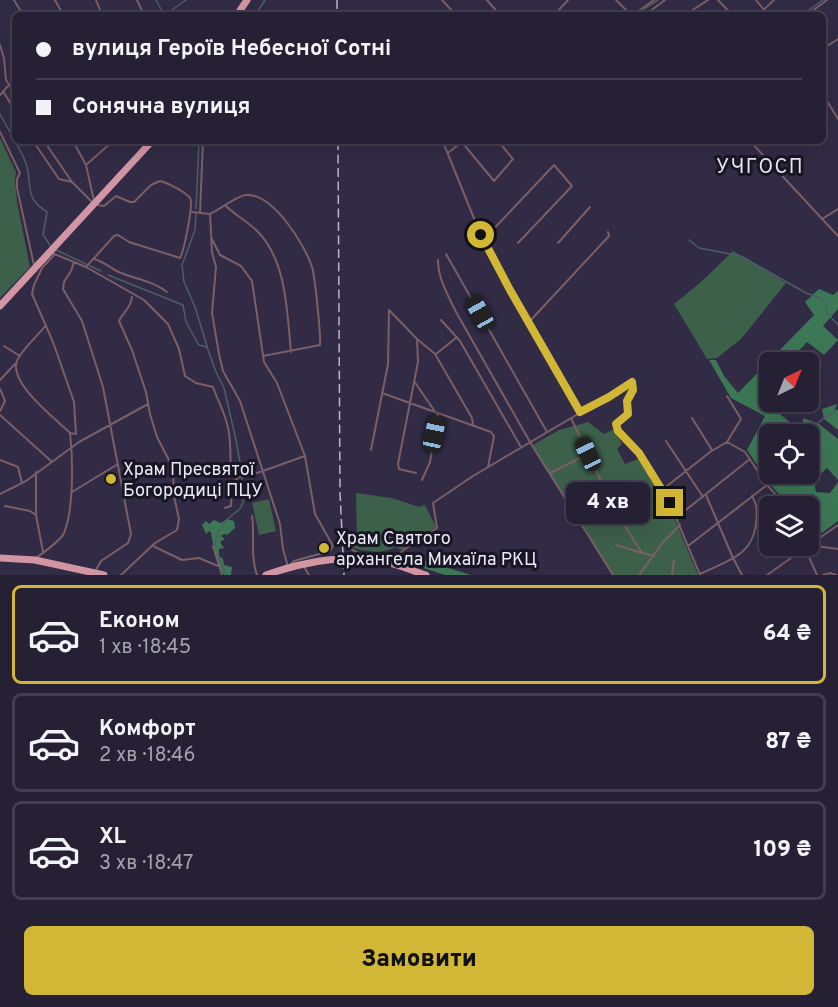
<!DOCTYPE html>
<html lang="uk">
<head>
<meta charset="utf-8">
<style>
  :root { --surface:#252034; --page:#2d283c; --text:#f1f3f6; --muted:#a3a3ac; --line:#423e4f; --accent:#d2b736 }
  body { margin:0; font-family:Overpass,sans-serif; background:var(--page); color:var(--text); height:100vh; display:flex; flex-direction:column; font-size:22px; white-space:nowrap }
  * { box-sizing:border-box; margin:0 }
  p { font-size:20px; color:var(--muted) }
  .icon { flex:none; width:33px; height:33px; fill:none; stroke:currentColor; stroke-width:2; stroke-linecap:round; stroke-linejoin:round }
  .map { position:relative; height:575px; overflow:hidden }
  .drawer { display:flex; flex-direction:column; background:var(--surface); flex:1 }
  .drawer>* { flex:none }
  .guide { position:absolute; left:12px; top:12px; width:814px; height:132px; border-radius:9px; box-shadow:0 6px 24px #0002,0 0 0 2px var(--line); display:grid; align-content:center; height:132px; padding:0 24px; background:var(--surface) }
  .needle { width:39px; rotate:43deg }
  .fabs { position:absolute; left:759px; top:352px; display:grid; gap:12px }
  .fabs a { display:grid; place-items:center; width:60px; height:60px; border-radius:9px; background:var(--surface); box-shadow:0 6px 24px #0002,0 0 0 2px var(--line); font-size:30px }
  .end { position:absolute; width:27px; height:27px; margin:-14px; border:8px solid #d2b736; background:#111; box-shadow:0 0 0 3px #111 }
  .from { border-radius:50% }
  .bubble { position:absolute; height:42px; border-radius:9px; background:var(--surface); box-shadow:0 6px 24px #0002,0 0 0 2px var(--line); font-size:20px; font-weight:800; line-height:42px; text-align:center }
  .car { position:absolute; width:18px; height:36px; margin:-18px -9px; border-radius:8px; box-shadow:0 0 4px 2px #0007; background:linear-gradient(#222 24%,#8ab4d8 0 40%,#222 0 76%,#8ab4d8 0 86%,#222 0) }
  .guide b { display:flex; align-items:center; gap:21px; height:57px; font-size:22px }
  .guide b+b { border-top:2px solid var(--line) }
  .guide i { width:15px; height:15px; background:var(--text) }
  ul { padding:10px 0 0; list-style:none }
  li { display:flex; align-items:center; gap:18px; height:99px; margin:0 12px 9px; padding:0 12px; border:3px solid var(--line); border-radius:9px }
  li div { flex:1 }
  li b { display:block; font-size:22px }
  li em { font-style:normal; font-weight:800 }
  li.on { border-color:var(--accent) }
  li>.icon { width:54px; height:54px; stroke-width:1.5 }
  .cta { display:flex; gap:12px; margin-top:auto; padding:12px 24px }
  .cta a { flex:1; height:69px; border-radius:9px; background:var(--accent); color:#111; font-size:24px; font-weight:800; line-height:69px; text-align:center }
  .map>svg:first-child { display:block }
  .green { fill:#3d604b }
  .forest { fill:#3c7856; fill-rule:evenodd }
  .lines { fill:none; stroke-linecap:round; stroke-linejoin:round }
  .stream { stroke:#4c5e68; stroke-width:1.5 }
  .minor { stroke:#7b5f66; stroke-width:2 }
  .trunk { stroke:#d295a4; stroke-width:7 }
  .rail { stroke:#b9b6ca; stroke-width:1.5; stroke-dasharray:9 4.5; stroke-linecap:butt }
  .route { stroke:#d2b736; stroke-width:8 }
  .poi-dot { fill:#d2b736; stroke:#181622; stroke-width:2 }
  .labels { text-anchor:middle; stroke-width:6; stroke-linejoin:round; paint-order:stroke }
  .poi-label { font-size:18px; fill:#eae8f9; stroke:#181622; text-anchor:start }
  .neighbourhood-label { font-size:20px; letter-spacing:1.5px; fill:#eae8f9; stroke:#181622 }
</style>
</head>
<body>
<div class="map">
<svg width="838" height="575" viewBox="0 0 838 575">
  <rect width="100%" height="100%" fill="#312b45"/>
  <path class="green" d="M0 138 16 172 15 180 17 202 30 267 0 298Z
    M733 251 786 283 741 339 717 358 707 359 674 304 701 282Z
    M588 422 604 434 614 429 622 444 617 449 625 464 638 459 669 505 698 575H613L531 446 559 430Z
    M356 493 392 498 419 507 425 505 436 527 402 550 395 547C384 554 366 552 353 548L352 546 357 544Z
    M269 499 276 531 259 535 252 503Z"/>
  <path class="forest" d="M819 289 833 295 838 291V309L823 326 838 340 824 355 807 342 788 363H770L769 383 758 396 797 428 803 425V418L819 424 838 439V480L827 468 814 480 816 492 830 493 838 482V521L822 533 809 525 808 507H790L770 484 747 450 765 416 731 398 709 360H716L724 376 738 393 814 315 805 302ZM770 435H808V474H770Z
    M837 404 835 410H838V430L824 419 822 409Z
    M227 519 234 521 235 528 227 535 224 534 221 536 225 539 220 542 224 548 219 549V556L223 559 224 565 232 567 231 575H224C217 562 213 547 211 532L209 531 206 534 202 525 206 521 209 524 214 520 221 523Z
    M404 554 413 557 471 575H445L399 560 401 555Z"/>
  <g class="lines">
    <path class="stream" d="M156 0 164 15
      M644 9 658 0
      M165 15 186 0
      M255 15 265 0
      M802 15 823 0
      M0 114 15 141
      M15 141C19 149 25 158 27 167 32 189 25 198 47 212L43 235 50 245
      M196 209 199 141
      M196 214 195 230 182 265 184 282 195 307 207 346
      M689 240 699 248 741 256 806 293 818 297 825 302 827 313 838 325
      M56 250 86 264
      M90 266 101 271
      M108 275 183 305 186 322 199 345 207 347 216 372 224 388 236 440 242 474
      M789 435 813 427 824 418 838 410
      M215 550C214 536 221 525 231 516 234 513 239 511 241 507 246 498 242 488 242 478
      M218 557 227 575"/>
    <path class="minor" d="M14 0 23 15
      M55 0 63 15
      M96 0 102 15
      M137 0 144 15
      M442 0 456 15
      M487 0 500 15
      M616 0 631 15
      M718 0 732 15
      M756 0 768 15
      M554 15 568 0
      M633 15 654 0
      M645 15 665 0
      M685 15 708 0
      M758 15 774 0
      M807 15 827 0
      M0 45 4 58 6 80 15 93
      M824 48 838 39
      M3 91 15 111
      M0 95 9 85
      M824 96 838 119
      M0 132 20 173 17 179V188L34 265
      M33 141 59 179 72 182
      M44 141 72 182 93 203
      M73 141 86 165 94 201
      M445 141V147L484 243 580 412
      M461 141 494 181 513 159 498 141
      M750 141 838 236
      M448 153 463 141
      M86 165 113 141
      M226 206C236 216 249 222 259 233 287 263 287 313 291 352
      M192 212 210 214
      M200 213 203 141
      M210 214 212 252 216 267 212 313 219 354 223 371 240 401 280 524 283 549 288 567
      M210 214C219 210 238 195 246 195 273 193 305 245 312 267 315 276 321 337 320 345L263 356
      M822 219 838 209
      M211 237 220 255 241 266 252 281 264 362 277 383 305 456 315 514 333 546 330 551 294 561 290 565
      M483 237 487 236 554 165 572 186 518 243
      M558 243 590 207
      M52 253 86 267 144 300 168 324 179 349 185 376 196 383 213 387C218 402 227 416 229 433 231 445 230 459 231 472 234 475 234 477 239 477 251 477 292 460 305 456
      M446 254 547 432
      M54 255 42 268 34 285 32 294 53 342 74 402 76 434 70 433
      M94 259C105 262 111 269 121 273 136 279 153 281 167 292
      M438 260C438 279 448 295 456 312L530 442 613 575
      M74 262 71 271 64 282 63 289 82 321 103 387 131 534 128 543 101 561 96 570
      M86 267 114 236 118 235 129 242 180 258C184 251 194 202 190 198 184 191 168 183 160 181L151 185 134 202H130L116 196 104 206 98 205
      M389 310 417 339 435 354 472 418 473 426
      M441 320 460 341 521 447
      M529 322 609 236 608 232
      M4 346 20 356
      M436 354 457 337
      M0 380 15 364
      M414 381 438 416 430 462 422 480
      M632 383 633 390 627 401 628 414 617 424 618 431 639 453 670 503 700 575
      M0 389 5 401 0 411
      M382 393 491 432 494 436 488 467
      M0 415 51 461
      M571 418 616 512 642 553 654 556
      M692 418 712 450
      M666 441 703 497
      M727 442 745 452 767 485 787 507
      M371 450 388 364 389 310
      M0 460 18 467 22 483
      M36 472V515L43 552
      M416 473 399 469 398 464 418 362 417 339
      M550 473 588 454
      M662 490 710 452 727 442 741 419 727 396
      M72 492 118 464
      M0 494 26 481 79 442 148 404
      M706 495 733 558 742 575
      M5 506 30 511 36 515
      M225 508 231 506 232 484 239 477
      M252 516C255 536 250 556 257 575
      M677 517 750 459
      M755 528H770
      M808 534 813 542
      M616 545 642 553
      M809 545 838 549
      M153 546 182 560 199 558 218 566
      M213 546 222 575
      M688 546 767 485
      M808 546 838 525
      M349 547C360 558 380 556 395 561
      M805 548 817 575
      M36 558C43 553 61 540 64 533 74 509 73 458 70 433 56 419 8 383 17 361 21 350 38 336 46 325
      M395 562 402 551 437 528 433 503 473 476 632 382
      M303 565 309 575
      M700 574C726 561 752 557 756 524 757 513 758 506 752 496
      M121 575 155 543 177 530 179 519 174 496 173 468 157 437 150 414 146 392 132 350 119 321C123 312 131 308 132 297
      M639 575 664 541 680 525
      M672 575 674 560
      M767 575 808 546
      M823 575 830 573 836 575"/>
    <path class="trunk" d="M237 15 247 0
      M0 306 152 141
      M0 558 35 560 104 575
      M266 575C304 561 345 554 386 562 400 565 413 571 426 575"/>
    <path class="rail" d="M337 0V15
      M338 141 340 492 344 575"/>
  </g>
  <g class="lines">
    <path class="route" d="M481 235 510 290 580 412 609 397 632 382 633 390 627 401 628 414 616 424 618 431 639 453 670 503"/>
  </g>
  <g class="poi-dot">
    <circle cx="111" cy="479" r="6"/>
    <circle cx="324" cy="548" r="6"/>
  </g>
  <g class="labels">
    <g class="poi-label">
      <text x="123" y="475">Храм Пресвятої<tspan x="123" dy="21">Богородиці ПЦУ</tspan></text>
      <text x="336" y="544">Храм Святого<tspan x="336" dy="21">архангела Михаїла РКЦ</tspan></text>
    </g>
    <g class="neighbourhood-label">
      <text x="760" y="173">УЧГОСП</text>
    </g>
  </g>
</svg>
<div class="fabs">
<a><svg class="needle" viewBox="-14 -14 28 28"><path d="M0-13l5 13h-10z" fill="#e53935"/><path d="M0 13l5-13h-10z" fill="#a3a3ac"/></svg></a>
<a><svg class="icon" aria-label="locate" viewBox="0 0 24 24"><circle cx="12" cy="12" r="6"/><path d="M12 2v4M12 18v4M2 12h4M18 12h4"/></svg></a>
<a><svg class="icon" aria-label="layers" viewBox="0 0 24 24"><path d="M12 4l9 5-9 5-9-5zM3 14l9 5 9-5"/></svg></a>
</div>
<i class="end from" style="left:481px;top:235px"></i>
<i class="end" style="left:670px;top:503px"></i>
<div class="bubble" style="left:566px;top:482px;width:84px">4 хв</div>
<i class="car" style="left:480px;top:313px;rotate:331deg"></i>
<i class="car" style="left:434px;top:434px;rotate:12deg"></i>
<i class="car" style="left:588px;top:454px;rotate:335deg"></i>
<div class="guide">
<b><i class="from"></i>вулиця Героїв Небесної Сотні</b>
<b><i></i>Сонячна вулиця</b>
</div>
</div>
<section class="drawer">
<ul>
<li class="on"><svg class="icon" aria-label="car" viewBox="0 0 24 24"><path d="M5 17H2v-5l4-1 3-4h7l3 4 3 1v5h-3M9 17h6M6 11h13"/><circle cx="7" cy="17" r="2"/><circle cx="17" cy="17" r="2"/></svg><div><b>Економ</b><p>1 хв · 18:45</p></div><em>64 ₴</em></li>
<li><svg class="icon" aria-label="car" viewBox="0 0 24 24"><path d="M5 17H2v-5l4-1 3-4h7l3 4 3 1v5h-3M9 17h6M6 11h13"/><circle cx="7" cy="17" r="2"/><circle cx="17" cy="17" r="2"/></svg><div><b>Комфорт</b><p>2 хв · 18:46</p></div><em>87 ₴</em></li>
<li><svg class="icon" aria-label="car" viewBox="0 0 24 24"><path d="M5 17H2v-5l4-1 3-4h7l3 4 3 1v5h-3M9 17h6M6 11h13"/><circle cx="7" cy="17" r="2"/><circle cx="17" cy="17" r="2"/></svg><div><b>XL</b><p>3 хв · 18:47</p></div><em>109 ₴</em></li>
</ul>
<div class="cta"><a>Замовити</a></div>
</section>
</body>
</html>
